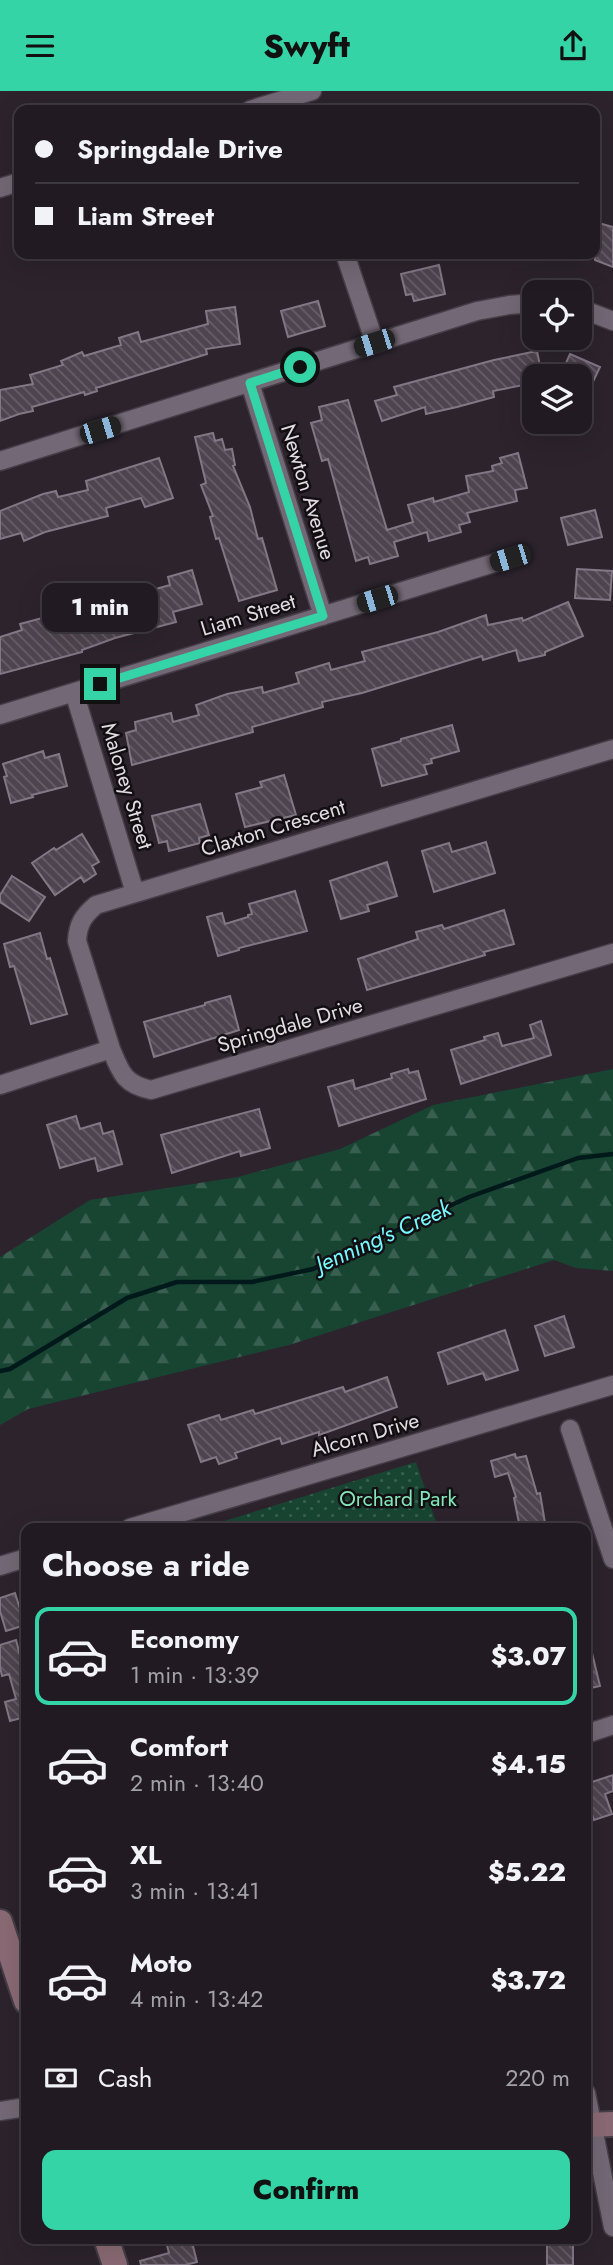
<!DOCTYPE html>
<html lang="en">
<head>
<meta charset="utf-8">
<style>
  :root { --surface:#211a22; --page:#29232a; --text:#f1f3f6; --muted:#a2a1a5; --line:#3e3840; --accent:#35d4a7 }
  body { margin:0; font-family:Jost,sans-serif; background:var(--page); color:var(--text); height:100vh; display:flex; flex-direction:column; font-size:26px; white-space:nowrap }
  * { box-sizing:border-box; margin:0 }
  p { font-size:23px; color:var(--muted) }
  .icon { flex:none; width:38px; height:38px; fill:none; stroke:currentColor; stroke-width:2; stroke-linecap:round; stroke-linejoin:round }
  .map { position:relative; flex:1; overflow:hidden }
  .details { position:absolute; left:21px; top:1432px; width:570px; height:721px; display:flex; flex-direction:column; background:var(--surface); border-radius:14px; box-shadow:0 7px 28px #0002,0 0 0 2px var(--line) }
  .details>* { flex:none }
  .banner { position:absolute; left:14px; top:14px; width:586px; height:154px; border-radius:14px; box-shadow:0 7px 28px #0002,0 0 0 2px var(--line); display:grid; align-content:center; height:154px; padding:0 21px; background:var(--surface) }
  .fabs { position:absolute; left:522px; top:189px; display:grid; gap:14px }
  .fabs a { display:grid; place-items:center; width:70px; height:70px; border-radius:14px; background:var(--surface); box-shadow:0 7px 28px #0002,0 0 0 2px var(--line); font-size:35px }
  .end { position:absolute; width:32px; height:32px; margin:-16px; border:9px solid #35d4a7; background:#111; box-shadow:0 0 0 4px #111 }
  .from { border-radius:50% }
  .bubble { position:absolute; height:49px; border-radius:14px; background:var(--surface); box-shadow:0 7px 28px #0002,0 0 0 2px var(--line); font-size:23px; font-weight:800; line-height:49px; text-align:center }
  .car { position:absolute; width:21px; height:42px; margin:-21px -10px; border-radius:9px; box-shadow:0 0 5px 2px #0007; background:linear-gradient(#222 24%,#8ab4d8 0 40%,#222 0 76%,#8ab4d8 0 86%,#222 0) }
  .banner b { display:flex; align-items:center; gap:24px; height:66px; font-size:26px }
  .banner b+b { border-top:2px solid var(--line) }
  .banner i { width:18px; height:18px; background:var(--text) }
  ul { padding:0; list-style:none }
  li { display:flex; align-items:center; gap:21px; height:98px; margin:0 14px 10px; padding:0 7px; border:4px solid transparent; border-radius:14px }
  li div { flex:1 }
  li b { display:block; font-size:26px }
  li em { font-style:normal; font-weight:800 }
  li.on { border-color:var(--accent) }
  li>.icon { width:63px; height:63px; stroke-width:1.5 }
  h2 { padding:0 21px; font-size:32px; line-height:84px }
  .pay { display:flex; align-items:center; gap:18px; height:77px; padding:0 21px; font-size:26px }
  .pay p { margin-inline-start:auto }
  .primary-button { display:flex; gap:14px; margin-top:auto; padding:14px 21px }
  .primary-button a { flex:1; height:80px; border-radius:14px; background:var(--accent); color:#111; font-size:28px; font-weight:800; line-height:80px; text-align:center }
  header { display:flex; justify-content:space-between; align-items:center; height:91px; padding:0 21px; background:var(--accent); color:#111; font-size:32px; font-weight:800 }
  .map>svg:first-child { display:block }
  .grass { fill:url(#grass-dots) }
  .forest { fill:url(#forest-firs) }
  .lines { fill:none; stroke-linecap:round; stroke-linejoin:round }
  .stream { stroke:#00191a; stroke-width:4.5 }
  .building { fill:url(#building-back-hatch); stroke:#827784; stroke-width:2 }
  .street-casing { stroke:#453e46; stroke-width:21 }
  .secondary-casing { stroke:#453e46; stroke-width:28 }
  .street { stroke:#736875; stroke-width:18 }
  .secondary { stroke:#8a6a74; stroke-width:24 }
  .route { stroke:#35d4a7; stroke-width:9 }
  .labels { text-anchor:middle; stroke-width:5; stroke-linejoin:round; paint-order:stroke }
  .street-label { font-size:21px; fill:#e2dce3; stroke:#120e12 }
  .park-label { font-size:21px; fill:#82e7b9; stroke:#120e12 }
  .water-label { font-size:23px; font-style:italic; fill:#75faff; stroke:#120e12 }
</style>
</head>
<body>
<header><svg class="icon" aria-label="menu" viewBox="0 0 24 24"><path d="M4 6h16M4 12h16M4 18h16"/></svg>Swyft<svg class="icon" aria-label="share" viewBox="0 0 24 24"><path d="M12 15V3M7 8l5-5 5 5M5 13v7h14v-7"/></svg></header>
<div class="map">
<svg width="613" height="2174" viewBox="0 0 613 2174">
  <defs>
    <pattern id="grass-dots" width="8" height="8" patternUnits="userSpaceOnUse" patternTransform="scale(1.75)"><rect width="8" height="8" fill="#184532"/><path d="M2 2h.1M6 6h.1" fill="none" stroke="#395f50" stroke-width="1.8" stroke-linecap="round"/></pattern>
    <pattern id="forest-firs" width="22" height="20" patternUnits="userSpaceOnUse" patternTransform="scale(1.75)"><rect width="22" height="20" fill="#184532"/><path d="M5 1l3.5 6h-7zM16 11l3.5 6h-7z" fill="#395f50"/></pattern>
    <pattern id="building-back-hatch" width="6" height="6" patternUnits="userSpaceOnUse" patternTransform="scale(1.75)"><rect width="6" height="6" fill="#4e444f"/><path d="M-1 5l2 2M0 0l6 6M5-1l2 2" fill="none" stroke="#675e68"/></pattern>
  </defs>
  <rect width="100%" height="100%" fill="#2c232d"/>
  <path class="grass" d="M416 1371 438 1437H202L208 1435Z"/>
  <path class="forest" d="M613 978V1180L576 1177 554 1169 289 1254 28 1318 0 1334V1166L90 1109 238 1086 340 1058 433 1014Z"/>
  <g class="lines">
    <path class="stream" d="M0 1280 10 1278 127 1207 177 1191H252L313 1178 469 1106 578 1067 613 1063"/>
  </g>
  <path class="building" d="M595 131 613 136V176L595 169Z
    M439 174 445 203 414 210 412 203 406 204 401 183Z
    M318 210 325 235 288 246 281 220Z
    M235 216 240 253 206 258 207 263 96 297 97 300 85 304 84 301 32 316 33 320 19 323 0 330V299L33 293 30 284 63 274 61 270 82 261 84 265 121 254 119 247 138 241 141 251 208 233 206 220Z
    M537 260 542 285H534V292L493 300 494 306 457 316 426 323 425 316 382 330 375 310 397 304 394 296 494 269Z
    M570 263 600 276 579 320V285H560Z
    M348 309 387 439 413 431 408 414 433 407 434 411 469 401 466 385 493 380 492 375 502 372 500 367 518 362 527 397 515 399 517 410 467 422 470 431 459 434 461 441 429 450 427 441 394 451 398 465 370 473 368 466 356 470 328 368 322 370 311 332 322 329 319 316Z
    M213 342 215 350 222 348 225 359 232 358 235 374 233 375 250 416 258 448 262 447 277 499 239 510 219 447 216 448 210 426 213 425 201 394 206 392 195 346Z
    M159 367 173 407 145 416 141 407 106 417 108 425 45 441 24 450 21 442 0 448V420L43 403 56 400 58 406 88 399 86 390Z
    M595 419 602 446 568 454 561 427Z
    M577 478 612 480 610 509 575 507Z
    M192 479 202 513 173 521 176 531 115 547 82 559V561L0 583V546L22 539 20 533 61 522 62 525 143 504 142 502 170 494 168 486Z
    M568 511 583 545 545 561V564L519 570 516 559 483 569 482 565 362 602 322 611 323 616 252 636 253 641 132 674 126 642 136 639 135 631 171 622 173 631 199 624 196 614 227 603 262 596 263 602 299 592 296 582 329 572 331 579 365 570 362 561 377 557 438 541 486 524 488 534 522 527 523 530Z
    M452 634 459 660 431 668 432 672 424 674 427 683 382 695 372 658 401 650V648Z
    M43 660 45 667 59 663 67 695 32 704 33 706 11 712 4 686 7 685 3 673Z
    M284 684 296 724 245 736 236 703 262 696 260 691Z
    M200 713 209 744 199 747 200 752 169 760 167 750 159 752 152 725Z
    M82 743 99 771 92 775 96 783 84 791 81 786 55 804 32 772 54 757 56 759Z
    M486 751 495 782 434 801 422 760 449 752 452 761Z
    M387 771 397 805 367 814 369 820 341 828 330 790Z
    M12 785 45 806 29 830 0 811V804Z
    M295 800 307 840 239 857V859L218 865 207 826 222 822 225 833 248 826V824L252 823 249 813Z
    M504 819 514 853 484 861 485 864 367 899 358 868 418 848 416 841 442 834 444 838Z
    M40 842 47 868 50 867 67 923 31 933 14 875 10 876 4 853Z
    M230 905 239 939 154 966 144 931 205 914V912Z
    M541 930 551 964 461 993 451 959 485 949 484 946 498 942 502 955 534 947 530 934Z
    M408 978 409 982 418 980 426 1008 339 1035 328 996 353 989 355 998 392 987 391 983Z
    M259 1018 270 1057 241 1065 240 1060 172 1082 161 1044Z
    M76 1025 80 1038 100 1032 103 1043 113 1040 122 1073 98 1080 95 1067 60 1077 47 1034Z
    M564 1225 574 1256 545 1265 535 1235Z
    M505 1239 518 1279 486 1289 483 1282 448 1293 438 1262Z
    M387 1286 397 1316 319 1344V1341L282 1353 280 1347 235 1362 237 1367 219 1373 216 1366 201 1371 188 1334 219 1324 221 1329 253 1319 255 1323 343 1296 345 1301Z
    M515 1363 516 1367 526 1365 537 1403 540 1402 545 1432 520 1437 514 1407 516 1406 508 1382 495 1386 491 1370Z
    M15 1502 25 1534 6 1540 0 1520V1507Z
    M16 1549 26 1587V1630L22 1631 21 1627 10 1630 5 1611 16 1608 9 1583 2 1585 0 1576V1554Z
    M591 1558 600 1595 586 1598V1559Z
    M613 1684V1700L605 1703 612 1723 594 1729 586 1706V1693Z
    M165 2147H191L197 2171 185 2174H141L140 2170 169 2162Z
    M547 2154H573V2174H547Z"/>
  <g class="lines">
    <defs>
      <path id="street" d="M250 19 312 0
        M0 97 19 91
        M345 163 375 252
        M579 217 613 230
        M250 292 323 525
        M0 370 477 220 509 214 534 212
        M74 601 135 802
        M0 624 510 467
        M111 958 77 850C78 833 83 825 96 814L613 658
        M0 994 111 958C121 982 124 993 151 999L613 862
        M570 1338 613 1468
        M130 1437 613 1294
        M0 1475 26 1467
        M586 1643 613 1634
        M586 2002 613 2136
        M0 2020 26 2016"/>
      <path id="secondary" d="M0 1831 26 1910
        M586 2034 613 2033
        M106 2147 115 2174"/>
    </defs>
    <use href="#street" class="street-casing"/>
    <use href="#secondary" class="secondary-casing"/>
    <use href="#street" class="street"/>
    <use href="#secondary" class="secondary"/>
  </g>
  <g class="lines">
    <path class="route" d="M100 593 323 525 250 292 300 276"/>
  </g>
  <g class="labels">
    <g class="street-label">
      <text transform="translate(308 401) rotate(73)" y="7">Newton Avenue</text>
      <text transform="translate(248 524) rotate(-17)" y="7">Liam Street</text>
      <text transform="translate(127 695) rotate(73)" y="7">Maloney Street</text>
      <text transform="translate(273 737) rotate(-17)" y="7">Claxton Crescent</text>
      <text transform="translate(290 934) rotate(-16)" y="7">Springdale Drive</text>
      <text transform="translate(365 1344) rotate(-16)" y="7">Alcorn Drive</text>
    </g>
    <g class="park-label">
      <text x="398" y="1415">Orchard Park</text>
    </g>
    <g class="water-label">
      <text transform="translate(383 1145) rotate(-24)" y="8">Jenning's Creek</text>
    </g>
  </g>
</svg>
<div class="fabs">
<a><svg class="icon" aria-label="locate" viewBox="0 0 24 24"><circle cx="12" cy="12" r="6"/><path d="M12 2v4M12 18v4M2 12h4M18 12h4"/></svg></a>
<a><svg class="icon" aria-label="layers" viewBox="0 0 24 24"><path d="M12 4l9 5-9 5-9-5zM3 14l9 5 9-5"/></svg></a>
</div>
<i class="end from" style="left:300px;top:276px"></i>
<i class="end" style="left:100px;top:593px"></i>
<div class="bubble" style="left:42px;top:492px;width:116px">1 min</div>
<i class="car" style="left:374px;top:252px;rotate:252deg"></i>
<i class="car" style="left:100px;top:339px;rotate:73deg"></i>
<i class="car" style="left:510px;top:467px;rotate:253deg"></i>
<i class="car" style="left:377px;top:508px;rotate:253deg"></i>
<div class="banner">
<b><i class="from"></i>Springdale Drive</b>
<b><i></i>Liam Street</b>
</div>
<section class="details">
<h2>Choose a ride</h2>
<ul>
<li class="on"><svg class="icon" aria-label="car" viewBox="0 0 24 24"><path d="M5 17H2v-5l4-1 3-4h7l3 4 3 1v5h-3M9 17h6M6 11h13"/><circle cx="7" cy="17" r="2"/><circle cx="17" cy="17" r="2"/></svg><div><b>Economy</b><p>1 min · 13:39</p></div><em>$3.07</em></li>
<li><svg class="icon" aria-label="car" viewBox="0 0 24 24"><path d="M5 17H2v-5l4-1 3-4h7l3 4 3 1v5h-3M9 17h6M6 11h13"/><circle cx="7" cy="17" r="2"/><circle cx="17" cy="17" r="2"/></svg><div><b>Comfort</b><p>2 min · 13:40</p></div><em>$4.15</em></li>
<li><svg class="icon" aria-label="car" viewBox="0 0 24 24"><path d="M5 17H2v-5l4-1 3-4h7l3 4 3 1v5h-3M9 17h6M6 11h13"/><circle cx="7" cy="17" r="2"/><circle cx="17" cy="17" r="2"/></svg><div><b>XL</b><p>3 min · 13:41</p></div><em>$5.22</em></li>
<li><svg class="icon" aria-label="car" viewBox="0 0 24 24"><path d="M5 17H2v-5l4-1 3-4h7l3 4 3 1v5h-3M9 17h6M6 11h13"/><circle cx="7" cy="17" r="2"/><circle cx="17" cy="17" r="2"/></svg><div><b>Moto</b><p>4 min · 13:42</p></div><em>$3.72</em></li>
</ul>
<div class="pay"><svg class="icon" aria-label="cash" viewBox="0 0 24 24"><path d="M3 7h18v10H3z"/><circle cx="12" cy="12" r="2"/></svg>Cash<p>220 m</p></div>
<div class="primary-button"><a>Confirm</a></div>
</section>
</div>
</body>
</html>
